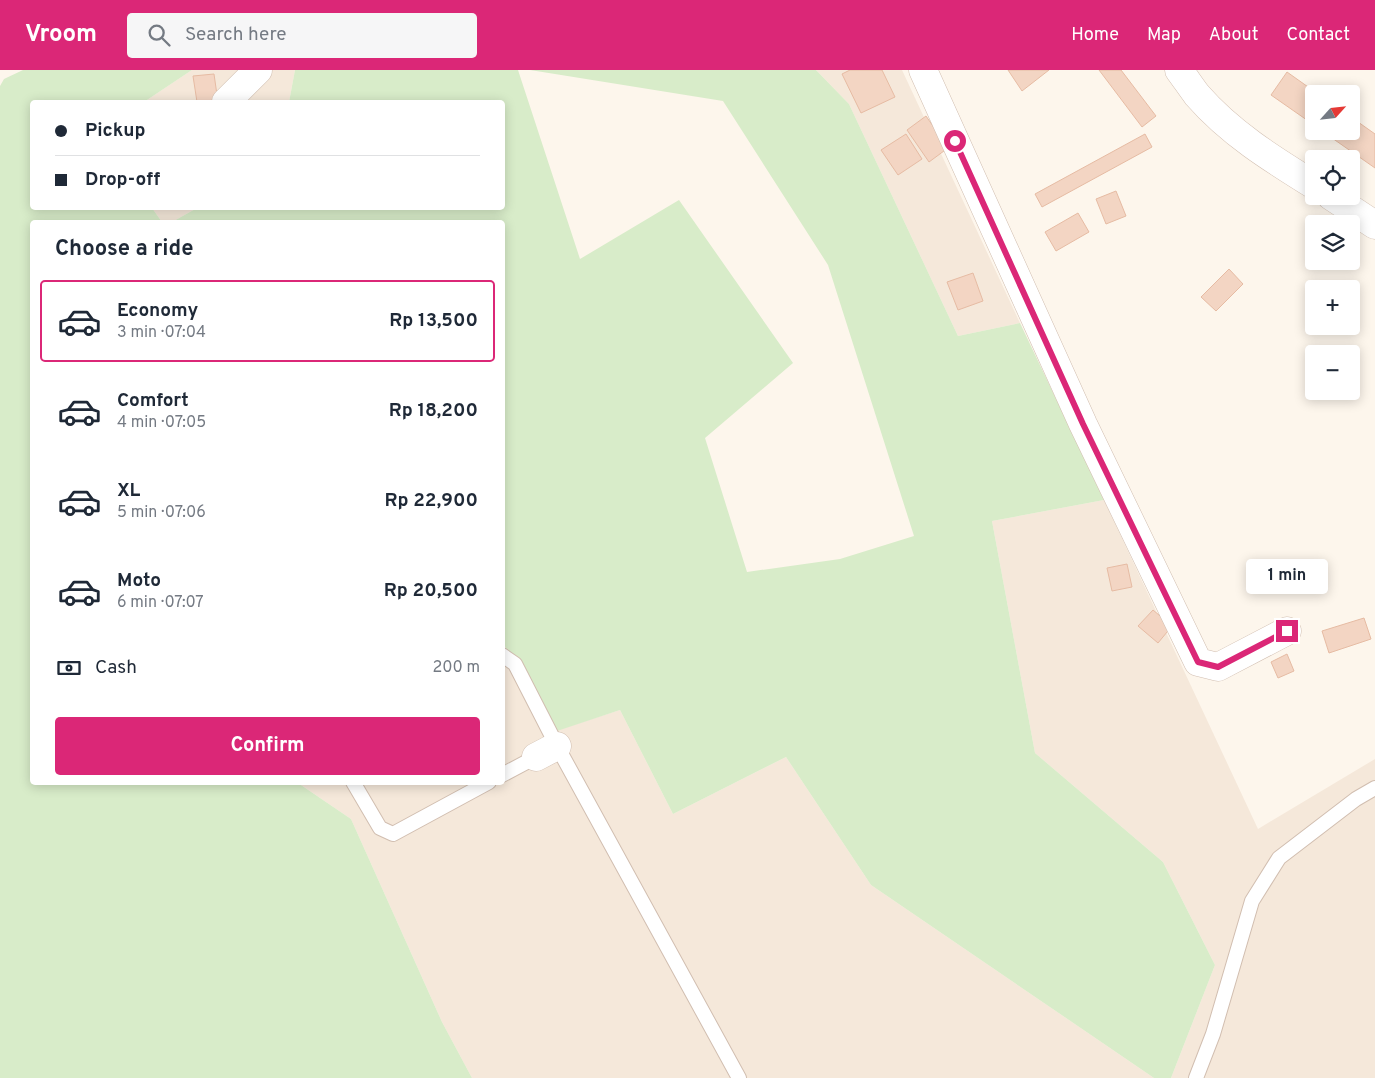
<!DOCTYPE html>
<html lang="en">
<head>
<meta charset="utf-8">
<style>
  :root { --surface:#fff; --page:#f6f6f7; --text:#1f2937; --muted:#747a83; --line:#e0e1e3; --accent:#db2777 }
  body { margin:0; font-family:Overpass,sans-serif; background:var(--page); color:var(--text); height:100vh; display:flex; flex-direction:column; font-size:19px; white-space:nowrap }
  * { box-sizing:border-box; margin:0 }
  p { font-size:16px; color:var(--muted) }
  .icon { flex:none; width:28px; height:28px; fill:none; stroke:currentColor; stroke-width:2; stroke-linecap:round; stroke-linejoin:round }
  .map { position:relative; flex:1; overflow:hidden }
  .drawer { position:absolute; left:30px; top:150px; width:475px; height:565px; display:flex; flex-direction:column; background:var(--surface); border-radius:5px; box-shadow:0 2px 12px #0003 }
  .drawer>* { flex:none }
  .hud { position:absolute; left:30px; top:30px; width:475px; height:110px; border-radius:5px; box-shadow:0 2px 12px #0003; display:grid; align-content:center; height:110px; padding:0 25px; background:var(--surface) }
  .needle { width:32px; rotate:63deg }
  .fabs { position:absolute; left:1305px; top:15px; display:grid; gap:10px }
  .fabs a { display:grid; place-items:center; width:55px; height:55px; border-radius:5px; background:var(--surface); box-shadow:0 2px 12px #0003; font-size:25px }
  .end { position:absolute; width:22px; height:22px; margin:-11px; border:6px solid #db2777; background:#fff; box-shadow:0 0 0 2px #fff }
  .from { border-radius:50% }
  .bubble { position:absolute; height:35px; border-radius:5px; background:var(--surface); box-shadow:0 2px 12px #0003; font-size:16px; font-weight:700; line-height:35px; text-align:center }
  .hud b { display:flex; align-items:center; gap:18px; height:48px; font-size:19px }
  .hud b+b { border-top:1px solid var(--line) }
  .hud i { width:12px; height:12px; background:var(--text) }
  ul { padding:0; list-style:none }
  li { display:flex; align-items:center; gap:15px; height:82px; margin:0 10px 8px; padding:0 15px; border:2px solid transparent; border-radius:5px }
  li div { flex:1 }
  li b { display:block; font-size:19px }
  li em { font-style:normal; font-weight:700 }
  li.active { border-color:var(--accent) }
  li>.icon { width:45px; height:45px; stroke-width:1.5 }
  h2 { padding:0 25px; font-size:22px; line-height:60px }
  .pay { display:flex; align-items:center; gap:12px; height:55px; padding:0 25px; font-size:19px }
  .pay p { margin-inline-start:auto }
  .cta { display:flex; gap:10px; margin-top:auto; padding:10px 25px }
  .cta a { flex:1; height:58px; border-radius:5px; background:var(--accent); color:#fff; font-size:20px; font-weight:700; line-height:58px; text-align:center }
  header { display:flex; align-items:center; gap:30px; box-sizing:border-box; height:70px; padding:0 25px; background:var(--accent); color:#fff }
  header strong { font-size:24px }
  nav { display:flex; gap:28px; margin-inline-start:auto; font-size:18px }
  .search { width:350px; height:45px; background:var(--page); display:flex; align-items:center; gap:12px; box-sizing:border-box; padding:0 18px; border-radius:5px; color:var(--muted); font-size:19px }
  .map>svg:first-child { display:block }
  .residential { fill:#f5e8da }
  .green { fill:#d8ecc9 }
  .building { fill:#f3d5c3; stroke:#e6bba3 }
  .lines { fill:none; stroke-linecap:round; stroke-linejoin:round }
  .service-casing { stroke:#d1beb0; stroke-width:16 }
  .minor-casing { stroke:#d1beb0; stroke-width:29 }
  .tertiary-casing { stroke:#d1beb0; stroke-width:29 }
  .service { stroke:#fff; stroke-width:14 }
  .minor { stroke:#fff; stroke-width:28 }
  .tertiary { stroke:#fff; stroke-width:28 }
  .route { stroke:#db2777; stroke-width:6 }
</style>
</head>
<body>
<header>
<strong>Vroom</strong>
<div class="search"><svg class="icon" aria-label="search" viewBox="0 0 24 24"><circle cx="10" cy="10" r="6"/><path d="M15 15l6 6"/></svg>Search here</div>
<nav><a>Home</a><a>Map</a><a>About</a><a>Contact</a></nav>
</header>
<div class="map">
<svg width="1375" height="1008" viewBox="0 0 1375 1008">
  <rect width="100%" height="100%" fill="#fdf6ec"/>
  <path class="residential" d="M192 0H295L289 32H144Z
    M816 0H902L1020 253 958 266 849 34Z
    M152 138H197L172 152H162Z
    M1104 430 1258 759 1375 689V1008H1171L1215 895 1163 792 1035 683 992 451Z
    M503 573 554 661 620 640 673 744 786 687 871 815 1154 1008H472L442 952 351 749 298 713 502 712Z"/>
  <path class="green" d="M23 0H192L144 32H32V138H152L162 152H32V712L298 713 351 749 442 952 472 1008H0V16L4 9Z
    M295 0H518L580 189 679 130 793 293 705 368 747 502 840 489 914 466 828 195 723 31 530 0H816L849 34 958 266 1020 253 1104 430 992 451 1035 683 1163 792 1215 895 1171 1008H1154L871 815 786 687 673 744 620 640 554 662 503 573 502 152H172L197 138H502V32H289Z"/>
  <path class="building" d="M850 0H882L895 27 861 43 842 4Z
    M1008 0H1049L1022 21Z
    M1099 0H1121L1156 46 1142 57Z
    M1287 2 1318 24H1314V55L1271 25Z
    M214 4 218 32H197L193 6Z
    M926 46 948 78 929 92 907 60Z
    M1351 47 1375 64V98L1322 61H1351Z
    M906 64 922 89 898 105 881 80Z
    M1145 64 1152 77 1042 137 1035 124Z
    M1116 121 1126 146 1106 154 1096 129Z
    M1078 143 1089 162 1056 181 1045 162Z
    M1229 199 1243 214 1216 241 1201 227Z
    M973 203 983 231 958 240 947 212Z
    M1127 494 1132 517 1112 521 1107 498Z
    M1153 540 1172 556 1158 573 1138 556Z
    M1364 548 1371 569 1329 583 1322 561Z
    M1287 584 1294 601 1278 608 1271 592Z"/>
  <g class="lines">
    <defs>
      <path id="service" d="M502 585 515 594 557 676 739 1008
        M502 705 536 687
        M353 712 380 758 393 764 489 712
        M1196 1008 1213 964 1252 831 1279 788 1356 729 1375 718"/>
      <path id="minor" d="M923 0 1083 354 1198 592 1218 597 1287 561
        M226 32 258 0
        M536 687 557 676"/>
      <path id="tertiary" d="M1179 0C1185 8 1191 17 1197 25 1230 63 1272 89 1314 115
        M1331 126 1375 155"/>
    </defs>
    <use href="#service" class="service-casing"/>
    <use href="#minor" class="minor-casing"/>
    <use href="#tertiary" class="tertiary-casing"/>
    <use href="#service" class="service"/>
    <use href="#minor" class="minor"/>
    <use href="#tertiary" class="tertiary"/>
  </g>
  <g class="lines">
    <path class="route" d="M955 71 1083 354 1198 592 1218 597 1287 561"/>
  </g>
</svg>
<div class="fabs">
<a><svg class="needle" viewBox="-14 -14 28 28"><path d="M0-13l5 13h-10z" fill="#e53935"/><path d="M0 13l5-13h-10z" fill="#747a83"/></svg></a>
<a><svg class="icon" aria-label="locate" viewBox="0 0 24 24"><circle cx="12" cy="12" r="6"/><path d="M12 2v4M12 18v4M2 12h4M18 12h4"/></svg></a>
<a><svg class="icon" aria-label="layers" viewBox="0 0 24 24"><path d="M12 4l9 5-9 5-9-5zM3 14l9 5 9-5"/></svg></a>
<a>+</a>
<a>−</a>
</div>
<i class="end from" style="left:955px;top:71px"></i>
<i class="end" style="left:1287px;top:561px"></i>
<div class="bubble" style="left:1246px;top:489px;width:82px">1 min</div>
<div class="hud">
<b><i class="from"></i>Pickup</b>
<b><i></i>Drop-off</b>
</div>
<section class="drawer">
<h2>Choose a ride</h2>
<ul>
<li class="active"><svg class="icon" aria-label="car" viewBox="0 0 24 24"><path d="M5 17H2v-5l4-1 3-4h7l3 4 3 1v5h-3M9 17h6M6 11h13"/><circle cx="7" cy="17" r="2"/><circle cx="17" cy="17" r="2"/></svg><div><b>Economy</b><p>3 min · 07:04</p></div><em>Rp 13,500</em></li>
<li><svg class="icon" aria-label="car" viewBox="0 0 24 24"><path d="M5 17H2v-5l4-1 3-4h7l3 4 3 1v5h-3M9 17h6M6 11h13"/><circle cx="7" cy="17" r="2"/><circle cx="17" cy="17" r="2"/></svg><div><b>Comfort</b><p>4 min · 07:05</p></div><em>Rp 18,200</em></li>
<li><svg class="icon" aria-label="car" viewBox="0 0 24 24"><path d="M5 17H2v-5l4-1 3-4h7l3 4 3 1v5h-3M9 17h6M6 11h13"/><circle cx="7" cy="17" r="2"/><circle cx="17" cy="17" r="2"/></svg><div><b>XL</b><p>5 min · 07:06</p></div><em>Rp 22,900</em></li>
<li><svg class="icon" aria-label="car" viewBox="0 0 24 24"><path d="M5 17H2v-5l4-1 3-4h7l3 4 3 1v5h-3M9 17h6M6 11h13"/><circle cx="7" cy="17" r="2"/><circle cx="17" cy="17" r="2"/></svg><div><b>Moto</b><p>6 min · 07:07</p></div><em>Rp 20,500</em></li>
</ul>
<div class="pay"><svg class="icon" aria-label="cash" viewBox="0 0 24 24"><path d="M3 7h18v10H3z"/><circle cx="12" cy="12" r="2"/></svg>Cash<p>200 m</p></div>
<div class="cta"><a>Confirm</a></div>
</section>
</div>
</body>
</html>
